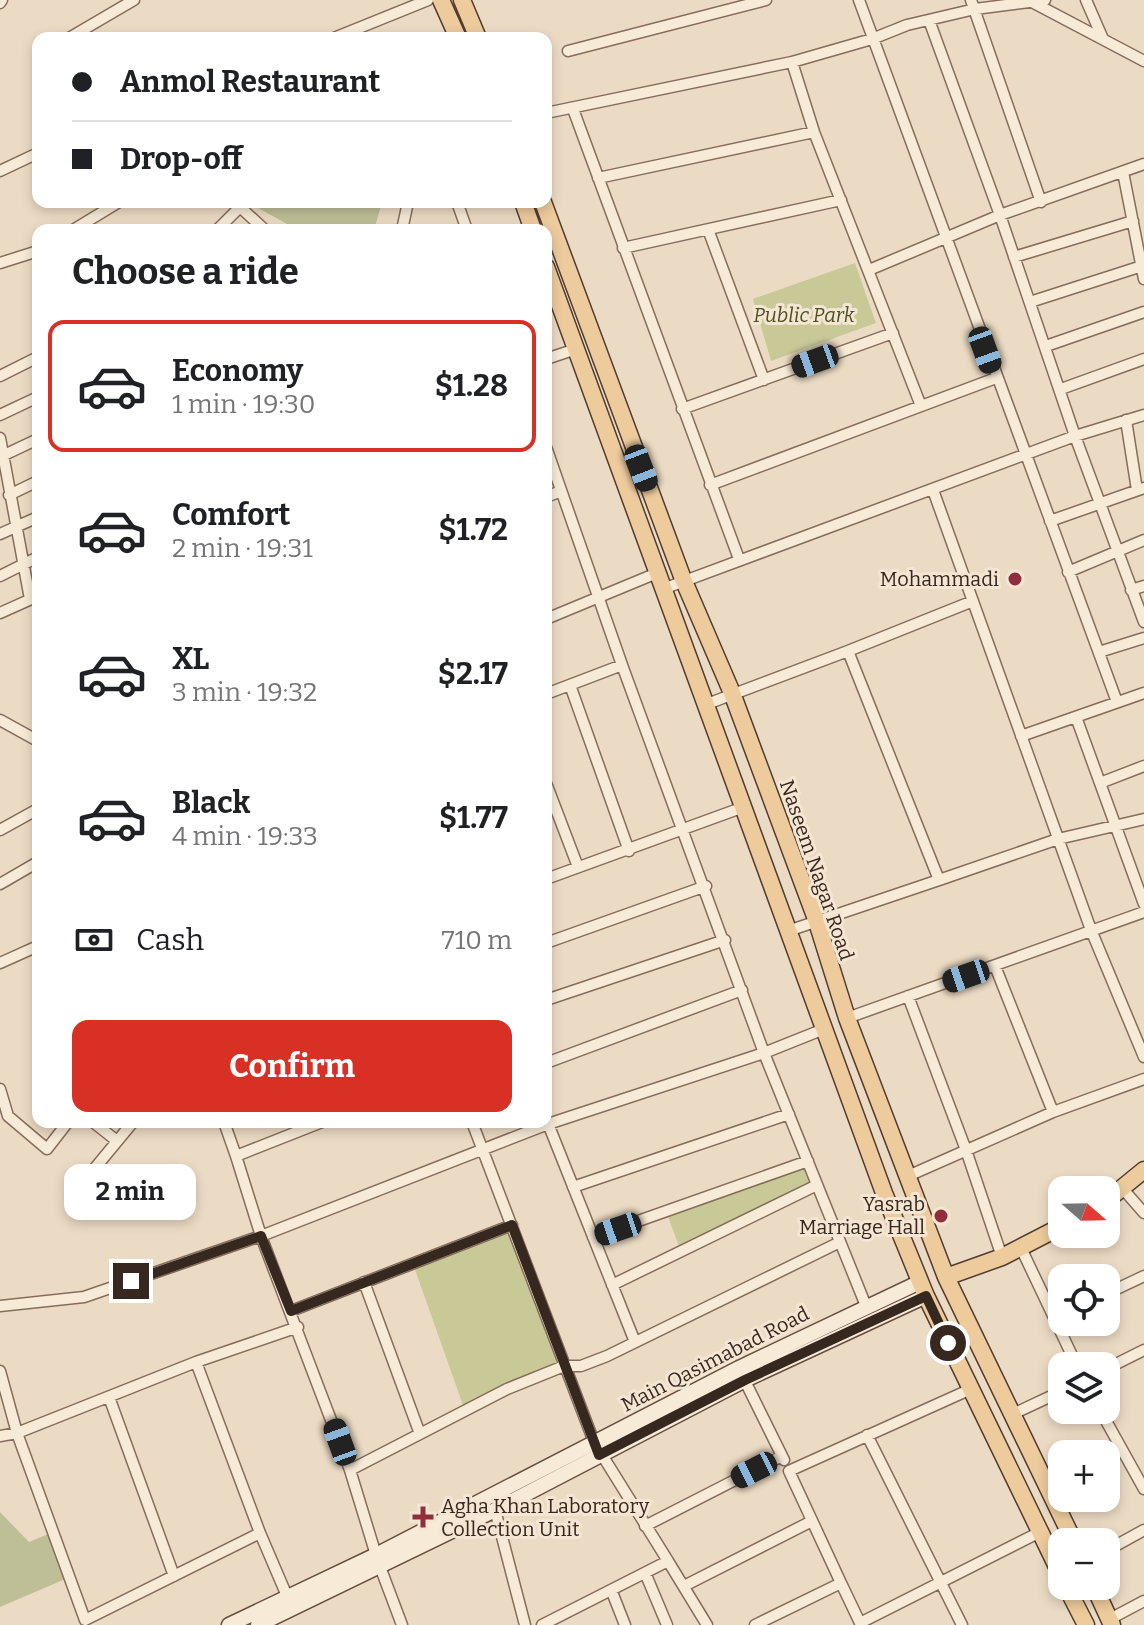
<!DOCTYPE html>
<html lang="en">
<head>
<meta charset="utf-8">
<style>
  :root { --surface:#fff; --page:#f2f2f2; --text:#202124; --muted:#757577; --line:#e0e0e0; --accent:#d93025 }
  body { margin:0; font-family:Bitter,serif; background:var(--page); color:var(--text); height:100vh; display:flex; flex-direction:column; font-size:30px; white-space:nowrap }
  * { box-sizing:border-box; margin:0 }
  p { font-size:26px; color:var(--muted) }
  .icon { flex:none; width:44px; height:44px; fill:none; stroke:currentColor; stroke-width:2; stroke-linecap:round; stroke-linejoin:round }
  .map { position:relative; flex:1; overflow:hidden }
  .panel { position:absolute; left:32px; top:224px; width:520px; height:904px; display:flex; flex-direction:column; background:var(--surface); border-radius:16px; box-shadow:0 4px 12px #0003 }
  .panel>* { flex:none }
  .hud { position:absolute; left:32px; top:32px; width:520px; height:176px; border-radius:16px; box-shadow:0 4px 12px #0003; display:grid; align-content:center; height:176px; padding:0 40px; background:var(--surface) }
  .needle { width:52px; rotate:110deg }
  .buttons { position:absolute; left:1048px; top:1176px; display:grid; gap:16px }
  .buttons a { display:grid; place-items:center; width:72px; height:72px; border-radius:16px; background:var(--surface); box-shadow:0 4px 12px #0003; font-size:40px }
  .end { position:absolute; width:36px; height:36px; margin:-18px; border:10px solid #36271f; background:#fff; box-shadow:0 0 0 4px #fff }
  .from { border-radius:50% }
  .bubble { position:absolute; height:56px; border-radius:16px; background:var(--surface); box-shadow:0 4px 12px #0003; font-size:26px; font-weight:700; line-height:56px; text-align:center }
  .car { position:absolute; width:24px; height:48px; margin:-24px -12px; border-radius:10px; box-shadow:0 0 6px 2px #0007; background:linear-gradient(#222 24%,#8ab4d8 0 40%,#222 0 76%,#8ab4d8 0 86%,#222 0) }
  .hud b { display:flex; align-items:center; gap:28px; height:76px; font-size:30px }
  .hud b+b { border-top:2px solid var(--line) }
  .hud i { width:20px; height:20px; background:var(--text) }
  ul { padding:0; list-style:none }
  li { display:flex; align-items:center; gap:24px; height:132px; margin:0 16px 12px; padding:0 24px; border:4px solid transparent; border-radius:16px }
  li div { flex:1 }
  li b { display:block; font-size:30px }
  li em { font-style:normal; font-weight:700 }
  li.selected { border-color:var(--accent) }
  li>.icon { width:72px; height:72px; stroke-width:1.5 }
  h2 { padding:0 40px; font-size:36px; line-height:96px }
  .pay { display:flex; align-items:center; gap:20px; height:88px; padding:0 40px; font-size:30px }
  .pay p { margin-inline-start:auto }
  .action { display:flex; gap:16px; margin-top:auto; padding:16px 40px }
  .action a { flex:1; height:92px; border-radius:16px; background:var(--accent); color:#fff; font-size:32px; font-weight:700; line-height:92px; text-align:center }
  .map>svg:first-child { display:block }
  .green { fill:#c9c998 }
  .cemetery { fill:#bfbf97 }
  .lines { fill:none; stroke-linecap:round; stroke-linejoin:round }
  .street-casing { stroke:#856d5b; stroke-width:13 }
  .secondary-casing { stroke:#674e3e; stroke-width:17 }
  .primary-casing { stroke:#533c2f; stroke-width:19 }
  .street { stroke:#f7ead7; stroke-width:10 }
  .secondary { stroke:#f7ead7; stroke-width:14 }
  .primary { stroke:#edcb9d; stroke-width:16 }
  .route { stroke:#36271f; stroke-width:10 }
  .poi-dot { fill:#912e3b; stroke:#f4e6d3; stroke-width:3 }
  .labels { text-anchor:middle; stroke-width:6; stroke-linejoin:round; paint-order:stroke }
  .park-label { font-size:20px; font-style:italic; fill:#4c5226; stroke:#f4e6d3 }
  .poi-label { font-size:20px; fill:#36271f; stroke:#f4e6d3; text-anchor:end }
  .street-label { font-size:20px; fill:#36271f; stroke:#f4e6d3 }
</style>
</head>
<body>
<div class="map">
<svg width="1144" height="1625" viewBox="0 0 1144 1625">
  <rect width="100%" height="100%" fill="#ecdbc4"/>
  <path class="green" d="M855 263 876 323 771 361 753 299Z
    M808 1161 817 1185 681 1252 666 1211Z
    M512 1225 564 1366 465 1411 413 1264Z"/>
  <path class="cemetery" d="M247 202H382L374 230H298Z
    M0 1512 29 1542 53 1532 70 1577 0 1607Z"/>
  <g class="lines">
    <defs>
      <path id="street" d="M859 0 1117 702
        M971 0 1041 202
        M1086 0 1103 39
        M1032 2 1144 61
        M0 3 2 0
        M929 20 1000 215 1075 436 1144 622
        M69 38 134 0
        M334 38 428 0
        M568 51 766 0
        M792 62 814 132 921 406
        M573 109 739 559
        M546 113 792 62 872 39 907 25 975 9 1045 0
        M0 171 38 153
        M1123 172 1144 279
        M598 178 814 132
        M457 202 467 230
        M240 207 265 230
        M73 230 119 202
        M217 230 245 202
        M402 230 408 202
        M709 232 764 380
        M623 248 841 200
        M1014 257 1133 221
        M0 263 38 251
        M869 270 1000 215 1144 164
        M1030 302 1142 266
        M1046 346 1144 312
        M546 359 576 349
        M0 376 38 357
        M1061 389 1144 359
        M682 409 893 333
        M0 415 38 397
        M1126 420 1137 490
        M0 438 30 599
        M546 447 622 665
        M0 457 38 439
        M710 485 996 378
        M933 490 1091 930 1144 1057
        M9 495 38 481
        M546 497 561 491
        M1050 521 1144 488
        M0 534 38 517
        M1068 572 1144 540
        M0 576 38 557
        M663 589 1075 436 1144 415
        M1131 590 1144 586
        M0 613 38 596
        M546 619 657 573
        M848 651 973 601
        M1099 652 1144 638
        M570 685 629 851
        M546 694 622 665 764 1053 866 1306
        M707 704 848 651 939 880 788 931
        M1076 717 1144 904
        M0 720 38 741
        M1021 736 1144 693
        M546 783 578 867
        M1100 783 1144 766
        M0 830 38 809
        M546 879 741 808
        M939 880 1058 839 1144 819
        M0 884 38 862
        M546 943 706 886
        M0 963 38 946
        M995 966 1053 1112
        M908 996 966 1150 1002 1257
        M546 1000 725 940
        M847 1018 1144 912
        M546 1063 742 990
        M0 1089 8 1116 47 1149 68 1122
        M547 1121 635 1342
        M93 1122 117 1141
        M224 1122 236 1156
        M322 1122 236 1156 261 1236 350 1470
        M472 1122 594 1442 668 1561 542 1625
        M908 1176 1053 1112 1144 1079
        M81 1185 133 1122
        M573 1187 789 1114
        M1123 1189 1144 1213
        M593 1237 808 1161
        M1020 1246 1077 1366
        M364 1282 420 1434
        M612 1285 817 1185
        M1106 1294 1144 1276
        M0 1306 84 1297 261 1236 548 1124 764 1053 824 1029
        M291 1311 512 1225
        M1106 1369 1144 1350
        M0 1371 17 1433 85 1620 260 1533 196 1362 298 1327
        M743 1377 784 1460
        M109 1397 174 1576
        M1100 1410 1144 1489
        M1013 1414 1062 1391
        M867 1435 962 1625
        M0 1436 17 1433 196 1362
        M495 1510 525 1625
        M645 1526 782 1456
        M260 1533 287 1596
        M1106 1551 1144 1530
        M376 1555 350 1470 507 1389 564 1366H581L607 1356 840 1242
        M668 1561 707 1625
        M379 1564 402 1625
        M646 1575 667 1625
        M841 1583 789 1471 971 1389
        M684 1586 812 1521
        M612 1592 625 1625
        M1110 1619 1144 1601
        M860 1623 1040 1532
        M755 1625 841 1583 861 1625"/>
      <path id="secondary" d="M229 1625 376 1555 739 1368 920 1282
        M258 1625 495 1510 745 1380 926 1296"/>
      <path id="primary" d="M441 0 458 38
        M462 0 478 38
        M523 202 533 230
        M543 202 683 579 732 693 816 919 847 1018 946 1277 1074 1542
        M546 267 884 1193 926 1296 1062 1577
        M1106 1201 1144 1170
        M946 1277 1002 1257 1062 1226
        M1066 1586 1086 1625
        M1094 1586 1112 1625"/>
    </defs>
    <use href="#street" class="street-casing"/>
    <use href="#secondary" class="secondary-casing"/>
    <use href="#primary" class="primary-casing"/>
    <use href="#street" class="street"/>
    <use href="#secondary" class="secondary"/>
    <use href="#primary" class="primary"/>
  </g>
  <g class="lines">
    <path class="route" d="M131 1281 261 1236 291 1311 512 1225 599 1455 745 1380 926 1296 948 1343"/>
  </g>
  <g class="poi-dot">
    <circle cx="1015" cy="579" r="8"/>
    <circle cx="941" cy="1216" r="8"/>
    <path d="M419 1505h8v8h8v8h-8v8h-8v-8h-8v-8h8z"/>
  </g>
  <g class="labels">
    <g class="park-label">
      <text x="804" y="322">Public Park</text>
    </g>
    <g class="poi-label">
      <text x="999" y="586">Mohammadi</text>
      <text x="925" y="1211">Yasrab<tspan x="925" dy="23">Marriage Hall</tspan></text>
      <text x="441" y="1513" text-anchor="start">Agha Khan Laboratory<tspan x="441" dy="23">Collection Unit</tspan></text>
    </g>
    <g class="street-label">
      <text transform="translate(817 870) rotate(71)" y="7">Naseem Nagar Road</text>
      <text transform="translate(715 1359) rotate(-27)" y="7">Main Qasimabad Road</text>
    </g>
  </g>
</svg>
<div class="buttons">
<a><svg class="needle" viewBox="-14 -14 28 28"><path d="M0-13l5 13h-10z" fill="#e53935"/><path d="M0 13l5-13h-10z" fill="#757577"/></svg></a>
<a><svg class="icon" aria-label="locate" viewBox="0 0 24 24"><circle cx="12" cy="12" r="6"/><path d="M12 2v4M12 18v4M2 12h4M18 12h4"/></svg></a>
<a><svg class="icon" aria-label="layers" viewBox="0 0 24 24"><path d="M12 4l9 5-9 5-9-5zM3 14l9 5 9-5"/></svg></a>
<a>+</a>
<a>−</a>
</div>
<i class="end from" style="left:948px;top:1343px"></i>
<i class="end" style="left:131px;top:1281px"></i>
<div class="bubble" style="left:64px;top:1164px;width:132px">2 min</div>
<i class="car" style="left:985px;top:350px;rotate:160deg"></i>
<i class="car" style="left:815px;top:361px;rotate:250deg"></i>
<i class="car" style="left:641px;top:468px;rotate:159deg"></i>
<i class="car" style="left:966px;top:976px;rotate:251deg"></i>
<i class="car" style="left:618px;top:1229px;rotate:251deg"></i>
<i class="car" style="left:340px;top:1442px;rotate:340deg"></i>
<i class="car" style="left:754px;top:1470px;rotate:243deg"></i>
<div class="hud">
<b><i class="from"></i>Anmol Restaurant</b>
<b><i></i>Drop-off</b>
</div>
<section class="panel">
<h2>Choose a ride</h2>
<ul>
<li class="selected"><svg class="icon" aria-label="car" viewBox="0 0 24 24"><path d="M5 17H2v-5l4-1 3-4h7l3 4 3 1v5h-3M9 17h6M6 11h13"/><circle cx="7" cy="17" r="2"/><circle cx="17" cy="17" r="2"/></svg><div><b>Economy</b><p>1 min · 19:30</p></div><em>$1.28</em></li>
<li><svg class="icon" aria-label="car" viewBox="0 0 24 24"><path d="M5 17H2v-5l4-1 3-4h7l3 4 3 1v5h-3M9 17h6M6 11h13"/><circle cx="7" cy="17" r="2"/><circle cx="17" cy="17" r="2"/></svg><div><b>Comfort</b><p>2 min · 19:31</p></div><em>$1.72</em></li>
<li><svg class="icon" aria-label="car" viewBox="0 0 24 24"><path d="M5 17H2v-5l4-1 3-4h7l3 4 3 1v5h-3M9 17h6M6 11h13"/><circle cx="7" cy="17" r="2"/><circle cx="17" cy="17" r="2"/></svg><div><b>XL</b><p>3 min · 19:32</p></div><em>$2.17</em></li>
<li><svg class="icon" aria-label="car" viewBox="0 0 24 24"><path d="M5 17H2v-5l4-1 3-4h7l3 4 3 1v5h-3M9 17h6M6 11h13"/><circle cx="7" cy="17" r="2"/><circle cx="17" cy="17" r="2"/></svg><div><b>Black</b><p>4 min · 19:33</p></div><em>$1.77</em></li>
</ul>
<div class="pay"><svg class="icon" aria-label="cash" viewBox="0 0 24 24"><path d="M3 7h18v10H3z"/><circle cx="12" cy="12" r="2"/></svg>Cash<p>710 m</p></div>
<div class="action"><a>Confirm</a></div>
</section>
</div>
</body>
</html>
